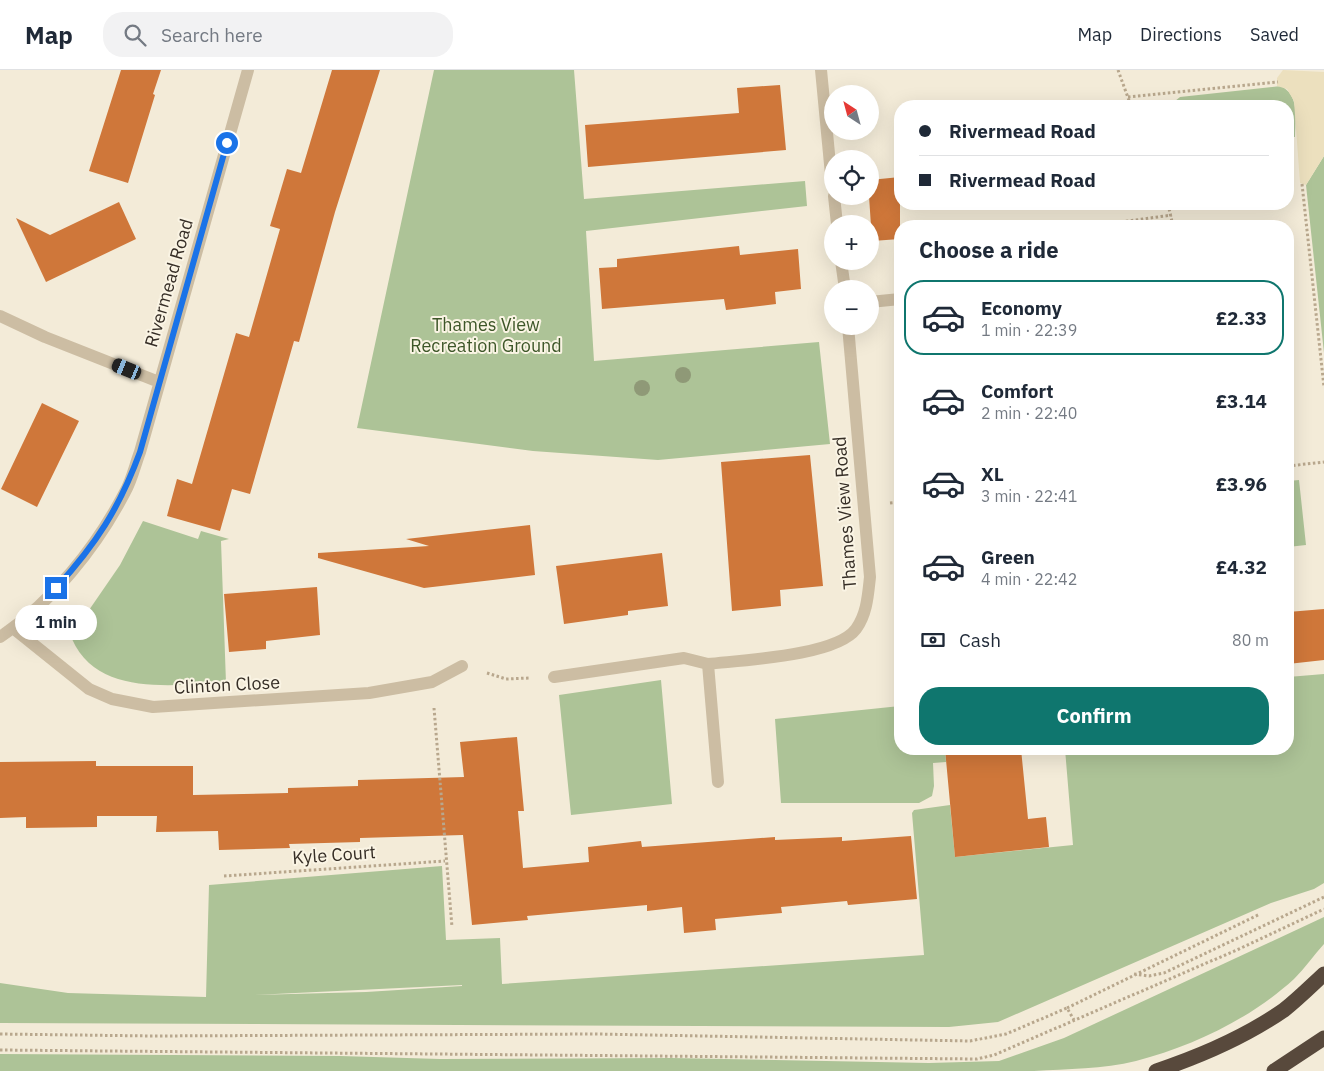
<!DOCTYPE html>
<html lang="en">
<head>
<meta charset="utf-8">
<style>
  :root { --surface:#fff; --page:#f2f2f3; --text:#1f2937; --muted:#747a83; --line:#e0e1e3; --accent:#0f766e }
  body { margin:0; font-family:"IBM Plex Sans",sans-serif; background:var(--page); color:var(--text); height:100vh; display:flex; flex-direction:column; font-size:19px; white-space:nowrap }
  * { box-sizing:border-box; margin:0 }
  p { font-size:16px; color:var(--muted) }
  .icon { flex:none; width:28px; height:28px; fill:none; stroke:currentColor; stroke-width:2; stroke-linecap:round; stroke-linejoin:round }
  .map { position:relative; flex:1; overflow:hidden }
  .details { position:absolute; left:894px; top:150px; width:400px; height:535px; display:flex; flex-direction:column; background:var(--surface); border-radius:20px; box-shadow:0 5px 20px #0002 }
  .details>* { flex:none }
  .banner { position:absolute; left:894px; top:30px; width:400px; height:110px; border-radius:20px; box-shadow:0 5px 20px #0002; display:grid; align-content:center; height:110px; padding:0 25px; background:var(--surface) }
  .needle { width:32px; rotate:324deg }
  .fabs { position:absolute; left:824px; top:15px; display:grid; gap:10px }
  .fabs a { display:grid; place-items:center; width:55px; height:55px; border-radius:50%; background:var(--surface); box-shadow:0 5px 20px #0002; font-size:25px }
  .end { position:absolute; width:22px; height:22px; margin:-11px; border:6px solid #1a73e8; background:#fff; box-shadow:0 0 0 2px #fff }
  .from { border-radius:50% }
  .bubble { position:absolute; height:35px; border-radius:18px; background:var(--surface); box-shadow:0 5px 20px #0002; font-size:16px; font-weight:800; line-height:35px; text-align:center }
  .car { position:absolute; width:15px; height:30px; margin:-15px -8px; border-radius:6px; box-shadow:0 0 4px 1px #0007; background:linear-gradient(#222 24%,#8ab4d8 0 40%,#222 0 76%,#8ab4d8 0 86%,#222 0) }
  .banner b { display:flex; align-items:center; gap:18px; height:48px; font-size:19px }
  .banner b+b { border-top:1px solid var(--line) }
  .banner i { width:12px; height:12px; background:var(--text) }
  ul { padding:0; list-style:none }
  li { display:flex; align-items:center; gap:15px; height:75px; margin:0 10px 8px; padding:0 15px; border:2px solid transparent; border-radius:20px }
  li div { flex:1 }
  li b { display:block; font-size:19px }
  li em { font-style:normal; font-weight:800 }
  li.active { border-color:var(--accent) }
  li>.icon { width:45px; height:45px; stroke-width:1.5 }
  h2 { padding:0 25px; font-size:22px; line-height:60px }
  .pay { display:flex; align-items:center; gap:12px; height:55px; padding:0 25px; font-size:19px }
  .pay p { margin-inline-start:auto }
  .button { display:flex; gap:10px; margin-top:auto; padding:10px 25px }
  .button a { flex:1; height:58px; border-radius:20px; background:var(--accent); color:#fff; font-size:20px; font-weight:800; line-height:58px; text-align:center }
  header { display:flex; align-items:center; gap:30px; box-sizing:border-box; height:70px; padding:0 25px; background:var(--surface); border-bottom:1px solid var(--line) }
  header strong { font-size:24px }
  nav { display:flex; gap:28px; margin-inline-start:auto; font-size:18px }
  .search { width:350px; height:45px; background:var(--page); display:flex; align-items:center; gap:12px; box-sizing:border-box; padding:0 18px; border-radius:20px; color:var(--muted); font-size:19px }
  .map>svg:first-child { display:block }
  .green { fill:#adc397; fill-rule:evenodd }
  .plaza { fill:#ece0be }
  .building { fill:#cf773a }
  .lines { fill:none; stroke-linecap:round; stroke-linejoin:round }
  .path { stroke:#b8a78d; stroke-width:3; stroke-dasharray:2.5 2.5; stroke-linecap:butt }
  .street { stroke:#ccbda3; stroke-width:12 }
  .highway { stroke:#58493c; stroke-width:15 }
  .tree { fill:#8f9977 }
  .route { stroke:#1a73e8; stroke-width:6 }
  .labels { text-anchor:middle; stroke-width:4; stroke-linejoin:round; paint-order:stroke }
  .street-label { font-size:18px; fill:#362e26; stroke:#faf4e4 }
  .park-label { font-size:18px; fill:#3d5628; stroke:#faf4e4 }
</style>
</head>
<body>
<header>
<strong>Map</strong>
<div class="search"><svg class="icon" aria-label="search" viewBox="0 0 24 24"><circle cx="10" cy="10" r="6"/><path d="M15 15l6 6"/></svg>Search here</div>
<nav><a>Map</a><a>Directions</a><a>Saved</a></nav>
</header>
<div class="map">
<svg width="1324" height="1001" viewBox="0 0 1324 1001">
  <rect width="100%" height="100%" fill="#f3ebd8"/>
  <path class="green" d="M434 0H574L584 129 805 111 807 136 586 161 594 291 819 272 830 374 658 390 533 381 357 358Z
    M1281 16C1300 26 1295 48 1295 67H1288V36H1169L1180 27Z
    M1324 86V283L1306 115Z
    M1299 410 1306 475 1288 477V411Z
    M143 451 198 469 201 461 229 469 221 471 226 613C174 614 98 628 72 569L76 559 120 495Z
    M1324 604V813L1314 819 1271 833 998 952 949 957 0 953V913L68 923 206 927 209 815 442 796 446 870 500 868 502 914 924 885 912 743 914 740 950 735 955 787 1073 775 1065 679H1288V607ZM462 916 366 922 252 925 462 915Z
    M661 610 672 734 571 745 559 625Z
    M900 636V679H945L946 692 933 693 934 716 932 726 919 733H781L775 649Z
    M1324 847V874C1314 885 1305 898 1294 909 1250 949 1193 976 1136 991 1103 999 1067 999 1034 1001H0V984L340 986 440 989 671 988 929 993 999 991 1064 968Z"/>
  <path class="plaza" d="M1283 0 1324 2V86L1306 115 1300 113 1294 31 1287 19 1277 16V8Z"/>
  <path class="building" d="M121 0H161L153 24 155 25 128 113 89 101Z
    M332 0H380L335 142 299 272 294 271 250 424 232 419 220 461 167 446 177 409 192 414 236 263 249 267 280 159 270 156 287 99 301 103Z
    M780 15 786 80 588 97 585 55 739 43 737 18Z
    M900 107V169L872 171 869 126 870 110Z
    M119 132 136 169 46 212 16 148 50 165Z
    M739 176 740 185 798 179 801 219 775 222 776 234 726 240 724 229 602 239 599 198 617 197V189Z
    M42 333 79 351 37 437 1 419Z
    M810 385 823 516 780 520 781 536 732 541 721 392Z
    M530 455 535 505 424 518 318 488V483L429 476 406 469Z
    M662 483 668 536 628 541V545L564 554 556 496Z
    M317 517 320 565 266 571V579L229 582 224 524Z
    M1324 539V590L1288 594V542Z
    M517 667 524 741H518L523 798 589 792 588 777 641 771 642 777 775 767V770L842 767V771L911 766 917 829 848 835 847 831 781 837 782 843 715 849 716 860 684 863 682 837 647 841V835L527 846 528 850 472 855 463 765 360 768V772L289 774 290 778 219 780 218 761 156 762 157 746H97V757L26 758V747L0 748V692L96 691V696H193V725L288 723V718L358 716V710L464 707 460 672Z
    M945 679H1021L1028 749 1046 747 1049 777 955 787Z"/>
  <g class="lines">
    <path class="path" d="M1118 0 1131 36
      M1128 27 1278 12
      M1302 114 1324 317
      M1168 134 1173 156
      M1114 156V153L1172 145
      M1288 396 1324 392
      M890 433 900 432
      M487 603 506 609 530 608
      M434 638 452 857
      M224 806 445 791
      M1134 904 1149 906 1164 903 1324 827
      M1067 938 1260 844
      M0 964 152 966 596 964 970 971 1006 964 1067 938 1074 950
      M0 980 977 989 994 985 1239 879 1324 839"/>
    <path class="street" d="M821 0 832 115
      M834 126 837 154
      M841 191 845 219
      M870 232 900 229
      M0 246 45 267 159 312
      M13 558 89 619 112 629 153 637 369 623 432 612 462 596
      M0 567C52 532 96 478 125 422 132 410 135 395 140 382L248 0
      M554 607 684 588 708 594
      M718 712 708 594C743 590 836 586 856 559 867 544 868 525 870 507L848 256"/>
    <path class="highway" d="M1156 1001C1201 986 1245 967 1284 940 1298 929 1311 916 1324 904
      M1274 1001 1324 968"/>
  </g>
  <g class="tree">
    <circle cx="683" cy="305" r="8"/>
    <circle cx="642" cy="318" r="8"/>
  </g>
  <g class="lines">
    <path class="route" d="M56 518C96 474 119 439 140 382L227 73"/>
  </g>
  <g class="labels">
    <g class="street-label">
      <text transform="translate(169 213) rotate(-74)" y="6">Rivermead Road</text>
      <text transform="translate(845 443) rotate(-94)" y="6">Thames View Road</text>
      <text transform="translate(227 615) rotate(-3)" y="6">Clinton Close</text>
      <text transform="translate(334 785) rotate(-4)" y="6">Kyle Court</text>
    </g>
    <g class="park-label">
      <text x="486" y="261">Thames View<tspan x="486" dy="21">Recreation Ground</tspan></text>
    </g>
  </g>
</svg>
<div class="fabs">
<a><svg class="needle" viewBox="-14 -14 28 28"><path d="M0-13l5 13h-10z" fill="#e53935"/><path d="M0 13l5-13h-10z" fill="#747a83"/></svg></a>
<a><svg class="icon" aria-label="locate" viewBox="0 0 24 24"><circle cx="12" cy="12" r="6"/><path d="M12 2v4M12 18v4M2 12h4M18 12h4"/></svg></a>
<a>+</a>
<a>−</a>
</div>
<i class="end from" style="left:227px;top:73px"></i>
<i class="end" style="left:56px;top:518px"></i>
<div class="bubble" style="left:15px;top:535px;width:82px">1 min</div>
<i class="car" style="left:127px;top:299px;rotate:292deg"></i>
<div class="banner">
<b><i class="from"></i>Rivermead Road</b>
<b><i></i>Rivermead Road</b>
</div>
<section class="details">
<h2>Choose a ride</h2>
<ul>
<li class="active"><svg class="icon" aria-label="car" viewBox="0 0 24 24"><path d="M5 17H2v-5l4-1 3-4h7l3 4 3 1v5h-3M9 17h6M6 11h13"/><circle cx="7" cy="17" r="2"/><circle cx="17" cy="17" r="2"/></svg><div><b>Economy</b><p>1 min · 22:39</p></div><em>£2.33</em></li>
<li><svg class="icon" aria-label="car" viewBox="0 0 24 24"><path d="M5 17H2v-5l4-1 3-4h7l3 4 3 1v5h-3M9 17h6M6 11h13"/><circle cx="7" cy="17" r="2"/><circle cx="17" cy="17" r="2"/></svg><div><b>Comfort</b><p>2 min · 22:40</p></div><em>£3.14</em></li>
<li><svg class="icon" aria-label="car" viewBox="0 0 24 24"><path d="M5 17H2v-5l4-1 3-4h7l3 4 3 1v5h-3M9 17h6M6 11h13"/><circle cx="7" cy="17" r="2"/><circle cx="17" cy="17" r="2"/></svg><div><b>XL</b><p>3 min · 22:41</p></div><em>£3.96</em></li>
<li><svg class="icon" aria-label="car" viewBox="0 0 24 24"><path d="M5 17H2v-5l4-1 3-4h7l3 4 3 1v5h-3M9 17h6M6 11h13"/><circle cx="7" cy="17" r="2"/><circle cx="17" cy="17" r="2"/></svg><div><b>Green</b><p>4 min · 22:42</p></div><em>£4.32</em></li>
</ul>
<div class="pay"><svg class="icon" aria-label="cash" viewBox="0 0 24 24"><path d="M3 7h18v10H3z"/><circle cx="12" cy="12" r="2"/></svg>Cash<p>80 m</p></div>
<div class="button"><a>Confirm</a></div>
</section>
</div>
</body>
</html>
